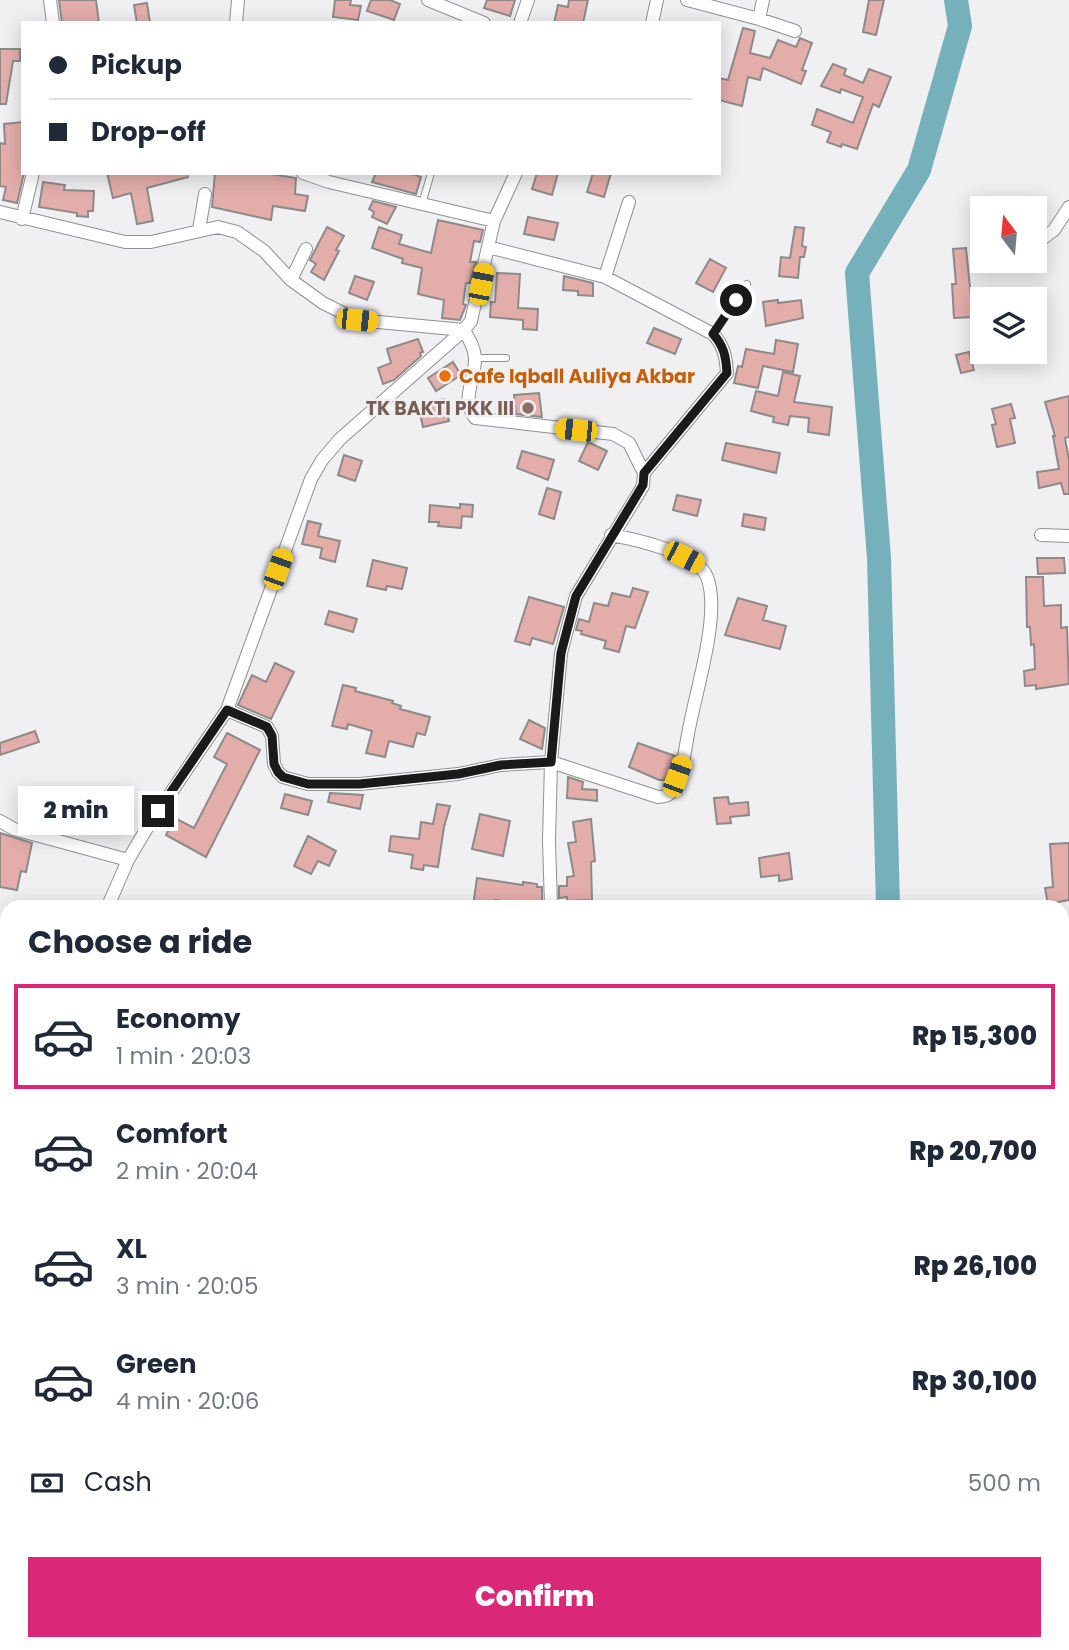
<!DOCTYPE html>
<html lang="en">
<head>
<meta charset="utf-8">
<style>
  :root { --surface:#fff; --page:#f6f6f7; --text:#1f2937; --muted:#747a83; --line:#e0e1e3; --accent:#db2777 }
  body { margin:0; font-family:Poppins,sans-serif; background:var(--page); color:var(--text); height:100vh; display:flex; flex-direction:column; font-size:26px; white-space:nowrap }
  * { box-sizing:border-box; margin:0 }
  p { font-size:23px; color:var(--muted) }
  .icon { flex:none; width:38px; height:38px; fill:none; stroke:currentColor; stroke-width:2; stroke-linecap:round; stroke-linejoin:round }
  .map { position:relative; flex:1; overflow:hidden }
  .sheet { position:absolute; left:0px; top:900px; width:1069px; height:751px; display:flex; flex-direction:column; background:var(--surface); border-radius:21px 21px 0 0; box-shadow:0 4px 18px #0003 }
  .sheet>* { flex:none }
  .guide { position:absolute; left:21px; top:21px; width:700px; height:154px; border-radius:0px; box-shadow:0 4px 18px #0003; display:grid; align-content:center; height:154px; padding:0 28px; background:var(--surface) }
  .needle { width:46px; rotate:344deg }
  .fabs { position:absolute; left:970px; top:196px; display:grid; gap:14px }
  .fabs a { display:grid; place-items:center; width:77px; height:77px; border-radius:0px; background:var(--surface); box-shadow:0 4px 18px #0003; font-size:35px }
  .end { position:absolute; width:32px; height:32px; margin:-16px; border:9px solid #1a1a1b; background:#fff; box-shadow:0 0 0 4px #fff }
  .from { border-radius:50% }
  .bubble { position:absolute; height:49px; border-radius:0px; background:var(--surface); box-shadow:0 4px 18px #0003; font-size:23px; font-weight:800; line-height:49px; text-align:center }
  .car { position:absolute; width:21px; height:42px; margin:-21px -10px; border-radius:9px; box-shadow:0 0 5px 2px #0007; background:linear-gradient(#f5c518 24%,#345 0 40%,#f5c518 0 76%,#345 0 86%,#f5c518 0) }
  .guide b { display:flex; align-items:center; gap:24px; height:66px; font-size:26px }
  .guide b+b { border-top:2px solid var(--line) }
  .guide i { width:18px; height:18px; background:var(--text) }
  ul { padding:0; list-style:none }
  li { display:flex; align-items:center; gap:21px; height:105px; margin:0 14px 10px; padding:0 14px; border:4px solid transparent; border-radius:0px }
  li div { flex:1 }
  li b { display:block; font-size:26px }
  li em { font-style:normal; font-weight:800 }
  li.current { border-color:var(--accent) }
  li>.icon { width:63px; height:63px; stroke-width:1.5 }
  h2 { padding:0 28px; font-size:32px; line-height:84px }
  .pay { display:flex; align-items:center; gap:18px; height:77px; padding:0 28px; font-size:26px }
  .pay p { margin-inline-start:auto }
  .action { display:flex; gap:14px; margin-top:auto; padding:14px 28px }
  .action a { flex:1; height:80px; border-radius:0px; background:var(--accent); color:#fff; font-size:28px; font-weight:800; line-height:80px; text-align:center }
  .map>svg:first-child { display:block }
  .lines { fill:none; stroke-linecap:round; stroke-linejoin:round }
  .river { stroke:#75b0bb; stroke-width:24 }
  .building { fill:#e3adaa; stroke:#8d8a89; stroke-width:2 }
  .lane-casing { stroke:#919194; stroke-width:8 }
  .street-casing { stroke:#919194; stroke-width:14 }
  .lane { stroke:#fff; stroke-width:6 }
  .street { stroke:#fff; stroke-width:12 }
  .route { stroke:#1a1a1b; stroke-width:9 }
  .food-dot { fill:#e8710a; stroke:#f0f0f3; stroke-width:2.5 }
  .education-dot { fill:#8d6e63; stroke:#f0f0f3; stroke-width:2.5 }
  .labels { text-anchor:middle; stroke-width:5; stroke-linejoin:round; paint-order:stroke }
  .food-label { font-size:19px; font-weight:bold; fill:#c56008; stroke:#f0f0f3; text-anchor:start }
  .education-label { font-size:19px; font-weight:bold; fill:#785e54; stroke:#f0f0f3; text-anchor:end }
</style>
</head>
<body>
<div class="map">
<svg width="1069" height="1650" viewBox="0 0 1069 1650">
  <rect width="100%" height="100%" fill="#f0f0f3"/>
  <g class="lines">
    <path class="river" d="M888 906 879 558 857 273 919 170 960 26 956 0
      M997 1643 999 1650"/>
  </g>
  <path class="building" d="M59 0H96L99 23H62Z
    M335 0H351L350 5 361 6 358 20 333 17Z
    M371 0H390L400 4 394 20 367 11Z
    M487 0H515L510 16 484 8Z
    M569 0H588L583 23H554L558 5 568 7Z
    M869 0H884L876 35 863 32Z
    M147 3 150 23H137L134 5Z
    M743 28 755 31 750 53 770 58 778 40 796 47 800 38 812 43 802 70 806 71 801 84 763 68 760 80 748 77 742 106 719 100V78L728 80Z
    M0 49H20V61H13L6 104H0Z
    M833 64 846 69 844 75 863 83 869 69 891 77 879 107 873 104 857 149 842 144 841 147 827 142 831 132 812 125 817 109 853 123 863 97 841 89 840 93 821 86Z
    M23 122 24 173 17 203 3 200 6 187 0 186V143L5 144 4 124Z
    M107 173H187L188 177 147 188 153 221 137 224 131 193 113 198Z
    M215 173H265L296 178 295 194 308 196 305 211 273 206 271 220 212 207Z
    M376 173H411L421 177 416 194 372 182Z
    M537 173H558L552 195 532 189Z
    M593 173H611L604 197 587 192Z
    M43 182 65 185 64 190 94 191 93 211H88V217L77 216V213L39 207Z
    M373 201 396 207 387 224 372 217 374 212 369 209Z
    M528 217 558 223 554 240 524 234Z
    M438 220 483 230 480 242 474 241 470 262H476L470 283H466L463 304 466 305 460 320 442 318 444 300 418 294 422 268 402 263 403 259 372 248 379 227 402 235 399 244 431 253Z
    M327 227 344 236 336 250 339 251 324 280 311 272 316 264 310 260Z
    M795 227 804 228 802 246 806 247 804 257H800L798 278 779 276 781 257 790 258Z
    M966 248 973 317 954 318 952 284H956L953 249Z
    M710 259 726 268 713 292 696 283Z
    M497 273 520 274 518 308 538 309 537 330 523 329V320L490 317 491 302H495Z
    M355 276 374 282 367 300 349 293Z
    M564 276 593 283V296L578 295V291L563 290Z
    M778 300V303L801 300 803 318 766 326 763 302Z
    M654 328 681 339 675 354 647 343Z
    M418 339 423 352 420 353 421 356 394 380 383 384 378 368 391 363 387 349Z
    M776 340 798 344 793 372 763 366 758 388 734 383 738 366 742 367 746 349 774 354Z
    M969 352 974 370 961 373 956 355Z
    M453 362 461 375 436 391 428 378Z
    M783 372 800 376 794 402 832 407 829 435 808 432 809 418 790 416 788 425 773 422 774 417 751 411 756 391 778 396Z
    M539 393 542 417 516 414 514 395Z
    M1069 396V437L1065 438 1069 460V494H1064L1061 483 1039 488 1037 472 1059 469 1053 436H1055L1045 402Z
    M444 399 449 421 423 427 418 405Z
    M1011 404 1015 418 1010 419 1015 443 997 447 992 425 996 424 992 409Z
    M588 442 607 451 598 470 579 461Z
    M726 443 780 453 776 473 722 460Z
    M522 451 554 460 548 480 517 468Z
    M344 455 362 461 355 481 338 475Z
    M547 488 561 492 554 519 539 514Z
    M677 495 701 500 697 516 673 510Z
    M460 504 473 505 472 517 462 516 461 528 438 526 439 522H429L430 505 460 508Z
    M744 514 766 518 764 530 742 526Z
    M308 521 321 524 318 536 340 541 335 562 320 558 322 548 302 544Z
    M1037 558H1064L1065 573 1038 574Z
    M373 560 407 568 402 589 387 586 386 590 367 586Z
    M1026 577H1043L1044 606 1061 605V628L1067 627 1069 684 1036 689V685L1025 686 1024 671 1035 669 1034 644 1031 645 1030 627H1027Z
    M633 588 648 592 635 628 626 626 619 652 604 648 606 641 581 634 582 631 576 630 579 619 589 622 594 603 608 606 612 593 630 597Z
    M529 597 564 607 553 644 532 638 530 645 515 641Z
    M738 598 767 606 763 620 786 626 780 649 725 635Z
    M329 611 357 619 353 632 325 624Z
    M275 663 294 672 271 719 238 705 252 675 266 682Z
    M343 685 356 688 355 691 393 701 392 703 401 706 400 709 430 717 425 735 417 733 413 747 389 741 385 757 366 753 372 731 348 724 347 729 332 726Z
    M529 720 545 728 542 749 520 739Z
    M35 731 39 742 0 755V743Z
    M227 733 260 750 206 857 166 835 175 818 194 828 227 764 214 757Z
    M638 743 675 756 670 774 668 773 665 780H659L629 767Z
    M568 777 583 782 582 789 597 790V801L567 798Z
    M330 793 363 795 360 809 328 802Z
    M285 794 312 801 308 815 281 808Z
    M728 797 729 804 748 802 749 815 730 817 731 823 717 824 714 798Z
    M437 804 450 806 444 827 438 867 424 865 423 870 411 868 413 855 389 851 391 836 419 839 421 822 433 824Z
    M480 814 510 821 503 856 472 849Z
    M591 819 595 861 591 862 592 900 567 901V897L559 898V886H567V877L574 876 568 843 576 842 573 822Z
    M0 833 32 843 26 872 21 871 17 890 0 887Z
    M308 836 336 851 329 866 318 861 311 874 294 866Z
    M1069 843V900L1048 904 1045 888 1053 887 1050 844Z
    M789 853 792 879 779 881V875L761 877 759 858Z
    M477 878 523 885V882L537 884V887H542V906H516V903L495 900 494 906H473Z"/>
  <g class="lines">
    <defs>
      <path id="lane" d="M422 204 431 173
        M713 334 747 284
        M475 358H506"/>
      <path id="street" d="M50 0 53 23
        M428 0 484 23
        M687 0 759 19 795 31
        M759 19 763 0
        M236 23 238 0
        M520 23 528 0
        M652 23 657 0
        M303 173 329 182 494 221
        M0 212 125 242H151L218 227 237 232 264 251 291 280 323 303 357 320 464 330C469 339 474 347 475 357 476 380 460 398 475 418L613 434 629 443 644 473 643 486 576 596 561 653 551 762 549 841 551 906
        M22 219 33 173
        M199 230 205 194
        M1034 245 1054 230 1069 207
        M488 247 605 277 713 334C724 346 726 357 727 373L644 473
        M605 277 629 202
        M291 280 306 249
        M1041 535 1069 536
        M227 710 267 727 272 736 274 764 278 772 283 777 308 784H360L458 774 501 765 551 762 658 797C664 797 669 796 672 791 684 772 685 746 690 724 697 687 721 612 707 577 698 553 634 539 611 535
        M0 821 14 829 128 860
        M108 906 128 860 147 828 227 710 311 479 322 460 340 439 464 330 471 321 494 221 516 173
        M0 945 7 946
        M1062 1006 1067 1003V981L1069 977
        M0 1135 7 1121
        M1062 1138 1069 1140
        M0 1344 7 1343
        M1062 1404 1069 1403
        M623 1643 627 1650
        M762 1650V1643"/>
    </defs>
    <use href="#lane" class="lane-casing"/>
    <use href="#street" class="street-casing"/>
    <use href="#lane" class="lane"/>
    <use href="#street" class="street"/>
  </g>
  <g class="lines">
    <path class="route" d="M158 811 227 710 267 727 272 736 274 764 278 772 283 777 308 784H360L458 774 501 765 551 762 561 653 576 596 643 485 644 473 727 373C726 357 724 346 713 334L736 300"/>
  </g>
  <circle class="food-dot" cx="445" cy="376" r="7"/>
  <circle class="education-dot" cx="528" cy="408" r="7"/>
  <g class="labels">
    <g class="food-label">
      <text x="459" y="383">Cafe Iqball Auliya Akbar</text>
    </g>
    <g class="education-label">
      <text x="514" y="415">TK BAKTI PKK III</text>
    </g>
  </g>
</svg>
<div class="fabs">
<a><svg class="needle" viewBox="-14 -14 28 28"><path d="M0-13l5 13h-10z" fill="#e53935"/><path d="M0 13l5-13h-10z" fill="#747a83"/></svg></a>
<a><svg class="icon" aria-label="layers" viewBox="0 0 24 24"><path d="M12 4l9 5-9 5-9-5zM3 14l9 5 9-5"/></svg></a>
</div>
<i class="end from" style="left:736px;top:300px"></i>
<i class="end" style="left:158px;top:811px"></i>
<div class="bubble" style="left:18px;top:786px;width:116px">2 min</div>
<i class="car" style="left:481px;top:284px;rotate:11deg"></i>
<i class="car" style="left:357px;top:320px;rotate:96deg"></i>
<i class="car" style="left:576px;top:430px;rotate:276deg"></i>
<i class="car" style="left:684px;top:557px;rotate:117deg"></i>
<i class="car" style="left:278px;top:569px;rotate:20deg"></i>
<i class="car" style="left:677px;top:776px;rotate:20deg"></i>
<div class="guide">
<b><i class="from"></i>Pickup</b>
<b><i></i>Drop-off</b>
</div>
<section class="sheet">
<h2>Choose a ride</h2>
<ul>
<li class="current"><svg class="icon" aria-label="car" viewBox="0 0 24 24"><path d="M5 17H2v-5l4-1 3-4h7l3 4 3 1v5h-3M9 17h6M6 11h13"/><circle cx="7" cy="17" r="2"/><circle cx="17" cy="17" r="2"/></svg><div><b>Economy</b><p>1 min · 20:03</p></div><em>Rp 15,300</em></li>
<li><svg class="icon" aria-label="car" viewBox="0 0 24 24"><path d="M5 17H2v-5l4-1 3-4h7l3 4 3 1v5h-3M9 17h6M6 11h13"/><circle cx="7" cy="17" r="2"/><circle cx="17" cy="17" r="2"/></svg><div><b>Comfort</b><p>2 min · 20:04</p></div><em>Rp 20,700</em></li>
<li><svg class="icon" aria-label="car" viewBox="0 0 24 24"><path d="M5 17H2v-5l4-1 3-4h7l3 4 3 1v5h-3M9 17h6M6 11h13"/><circle cx="7" cy="17" r="2"/><circle cx="17" cy="17" r="2"/></svg><div><b>XL</b><p>3 min · 20:05</p></div><em>Rp 26,100</em></li>
<li><svg class="icon" aria-label="car" viewBox="0 0 24 24"><path d="M5 17H2v-5l4-1 3-4h7l3 4 3 1v5h-3M9 17h6M6 11h13"/><circle cx="7" cy="17" r="2"/><circle cx="17" cy="17" r="2"/></svg><div><b>Green</b><p>4 min · 20:06</p></div><em>Rp 30,100</em></li>
</ul>
<div class="pay"><svg class="icon" aria-label="cash" viewBox="0 0 24 24"><path d="M3 7h18v10H3z"/><circle cx="12" cy="12" r="2"/></svg>Cash<p>500 m</p></div>
<div class="action"><a>Confirm</a></div>
</section>
</div>
</body>
</html>
